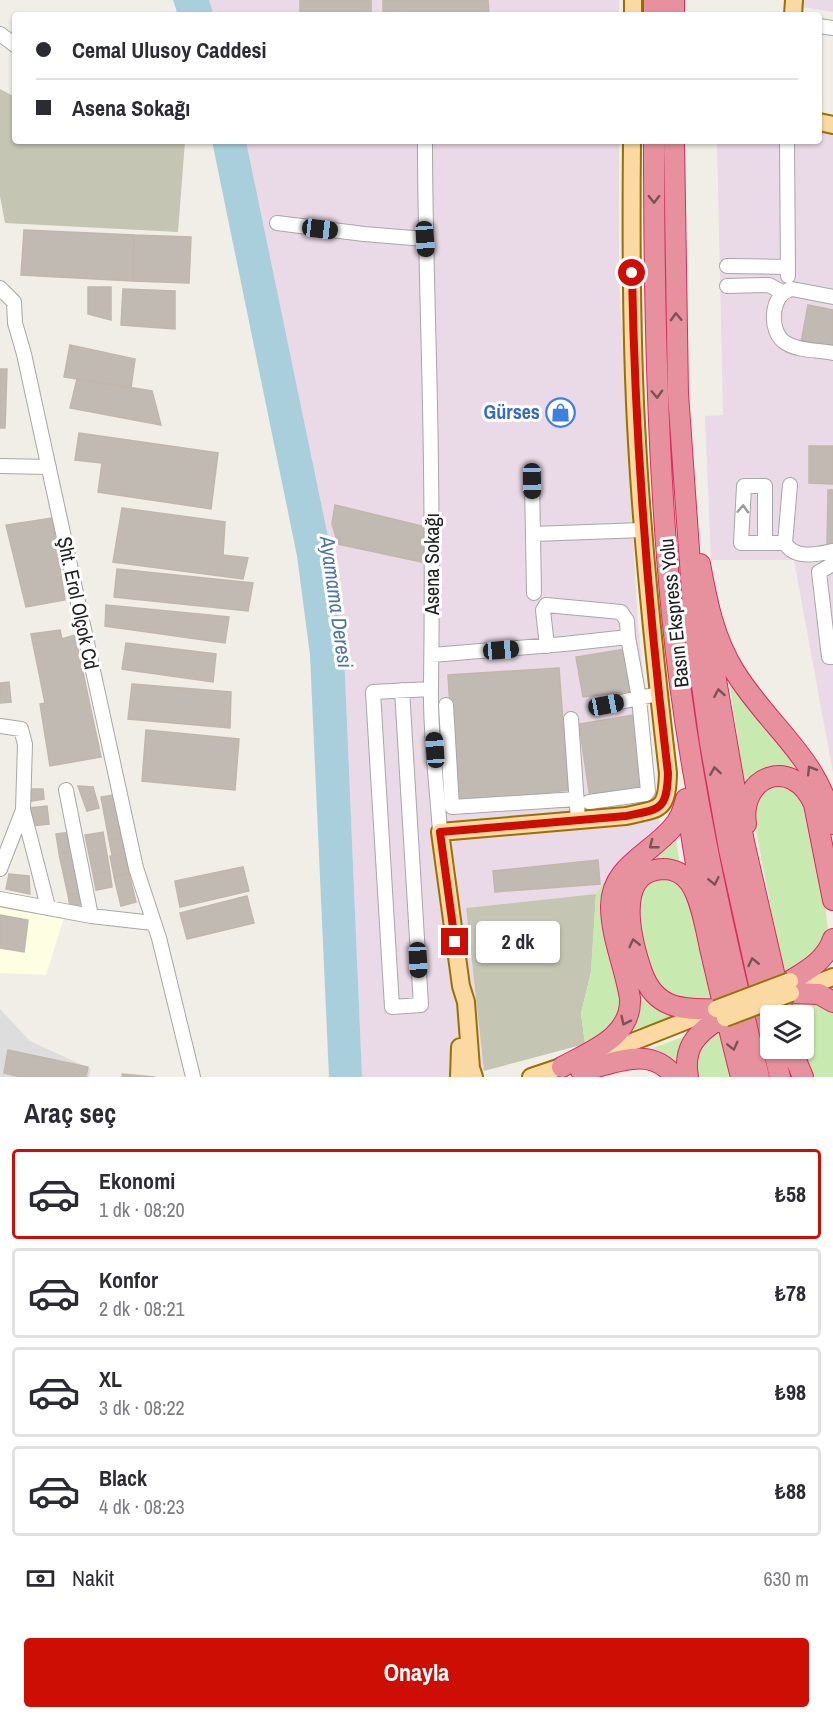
<!DOCTYPE html>
<html lang="tr">
<head>
<meta charset="utf-8">
<style>
  :root { --surface:#fff; --page:#f7f7f7; --text:#2b2b33; --muted:#7c7c81; --line:#e1e1e2; --accent:#cd0e04 }
  body { margin:0; font-family:"Archivo Narrow",sans-serif; background:var(--page); color:var(--text); height:100vh; display:flex; flex-direction:column; font-size:22px; white-space:nowrap }
  * { box-sizing:border-box; margin:0 }
  p { font-size:20px; color:var(--muted) }
  .icon { flex:none; width:33px; height:33px; fill:none; stroke:currentColor; stroke-width:2; stroke-linecap:round; stroke-linejoin:round }
  .map { position:relative; height:1077px; overflow:hidden }
  .drawer { display:flex; flex-direction:column; background:var(--surface); flex:1 }
  .drawer>* { flex:none }
  .banner { position:absolute; left:12px; top:12px; width:810px; height:132px; border-radius:6px; box-shadow:0 2px 4px #0004; display:grid; align-content:center; height:132px; padding:0 24px; background:var(--surface) }
  .controls { position:absolute; left:760px; top:1005px; display:grid; gap:12px }
  .controls a { display:grid; place-items:center; width:54px; height:54px; border-radius:6px; background:var(--surface); box-shadow:0 2px 4px #0004; font-size:30px }
  .end { position:absolute; width:27px; height:27px; margin:-14px; border:8px solid #cd0e04; background:#fff; box-shadow:0 0 0 3px #fff }
  .from { border-radius:50% }
  .bubble { position:absolute; height:42px; border-radius:6px; background:var(--surface); box-shadow:0 2px 4px #0004; font-size:20px; font-weight:800; line-height:42px; text-align:center }
  .car { position:absolute; width:18px; height:36px; margin:-18px -9px; border-radius:8px; box-shadow:0 0 4px 2px #0007; background:linear-gradient(#222 24%,#8ab4d8 0 40%,#222 0 76%,#8ab4d8 0 86%,#222 0) }
  .banner b { display:flex; align-items:center; gap:21px; height:57px; font-size:22px }
  .banner b+b { border-top:2px solid var(--line) }
  .banner i { width:15px; height:15px; background:var(--text) }
  ul { padding:0; list-style:none }
  li { display:flex; align-items:center; gap:18px; height:90px; margin:0 12px 9px; padding:0 12px; border:3px solid var(--line); border-radius:6px }
  li div { flex:1 }
  li b { display:block; font-size:22px }
  li em { font-style:normal; font-weight:800 }
  li.selected { border-color:var(--accent) }
  li>.icon { width:54px; height:54px; stroke-width:1.5 }
  h2 { padding:0 24px; font-size:27px; line-height:72px }
  .pay { display:flex; align-items:center; gap:15px; height:66px; padding:0 24px; font-size:22px }
  .pay p { margin-inline-start:auto }
  .cta { display:flex; gap:12px; margin-top:auto; padding:12px 24px }
  .cta a { flex:1; height:69px; border-radius:6px; background:var(--accent); color:#fff; font-size:24px; font-weight:800; line-height:69px; text-align:center }
  .map>svg:first-child { display:block }
  .residential { fill:#dedddd }
  .industrial { fill:#ead9e6 }
  .education { fill:#fdfee2 }
  .construction { fill:#c4c5b3 }
  .grass { fill:#c8e9af }
  .water { fill:#a9cfdd }
  .building { fill:#c1bab3; stroke:#c2b6aa; stroke-width:1.5 }
  .lines { fill:none; stroke-linecap:round; stroke-linejoin:round }
  .minor-casing { stroke:#a7a7a7; stroke-width:16 }
  .major-casing { stroke:#9a6f03; stroke-width:20 }
  .highway-casing { stroke:#d82b5e; stroke-width:22 }
  .minor { stroke:#fff; stroke-width:14 }
  .major { stroke:#fad9a3; stroke-width:16 }
  .highway { stroke:#e6919d; stroke-width:20 }
  .major-bridge-casing { stroke:#9a6f03; stroke-width:20; stroke-linecap:butt }
  .major-bridge { stroke:#fad9a3; stroke-width:16 }
  .oneway { stroke:#795358 }
  .oneway2 { stroke:#9b9b9b }
  .route { stroke:#cd0e04; stroke-width:8 }
  .labels { text-anchor:middle; stroke-width:6; stroke-linejoin:round; paint-order:stroke }
  .shop-label { font-size:20px; font-weight:bold; fill:#366cbe; stroke:#fff; text-anchor:end }
  .street-label { font-size:20px; fill:#202020; stroke:#fff }
  .water-label { font-size:21px; font-style:italic; fill:#4b75a7; stroke:#fff }
</style>
</head>
<body>
<div class="map">
<svg width="833" height="1077" viewBox="0 0 833 1077">
  <rect width="100%" height="100%" fill="#f1eee7"/>
  <path class="residential" d="M0 1009 30 1041 91 1069 89 1077H0Z"/>
  <path class="industrial" d="M209 0H619V15H214Z
    M801 0H833V12L801 7Z
    M819 131H833V773L794 560H711L705 416 723 415 717 141H819Z
    M246 141H619V279L638 627 660 827 606 880 596 894 466 908 484 1071 473 1077H362L344 652 331 551Z"/>
  <path class="education" d="M0 906 65 915 46 975 0 973Z"/>
  <path class="construction" d="M0 89 15 97V141H185L178 232 5 223 0 196Z
    M596 894 591 972 581 1013 585 1044 484 1071 466 908Z"/>
  <path class="grass" d="M730 685 811 782 744 787Z
    M781 786 799 795 810 817 826 911 828 931 815 956 784 975 756 831C754 808 754 791 781 786Z
    M675 834 680 865 656 863 653 854Z
    M620 865 624 1011 608 1032 585 1044 581 1013 591 972 596 894 606 880Z
    M663 878C677 881 682 888 690 900L716 1000 693 1005 659 989C650 968 632 921 638 898 640 893 645 887 648 882Z
    M635 964 684 1014 633 1030 636 1006Z
    M802 1000H809L833 1011V1077H809L802 1049 804 1048V1016L793 1015 790 1003Z
    M722 1028 733 1077H695L696 1045Z
    M688 1035 682 1072 672 1058 653 1048Z"/>
  <path class="water" d="M173 0H209L214 15H178Z
    M212 141H246L331 551 344 652 362 1077H329L310 655 297 556Z"/>
  <path class="building" d="M300 0H371V15H300Z
    M383 0H488L489 15H383Z
    M24 230 134 235 133 281 21 275Z
    M134 235 191 237 189 283 133 281Z
    M88 287H111V320L88 314Z
    M123 289 175 291V329L121 325Z
    M808 305 833 310V348L801 343Z
    M70 345 135 359 131 388 64 377Z
    M0 369H7L5 428H0Z
    M77 379 152 391 161 425 70 408Z
    M79 433 218 453 211 509 98 492 102 463 75 460Z
    M809 446H833V484L809 483Z
    M828 490H833V544L827 545Z
    M335 505 426 527 422 562 338 544 332 524Z
    M122 508 225 522 223 555 248 558 243 579 113 562Z
    M52 518 65 600 26 607 6 525Z
    M117 569 253 583 248 611 114 597Z
    M106 605 229 617 225 643 105 626Z
    M60 630 62 639 75 635 101 757 50 766 40 704 45 703 31 634Z
    M126 643 216 654 213 682 122 669Z
    M625 649 631 691 583 697 576 657Z
    M559 668 568 790 456 803 448 675Z
    M9 682 11 702 0 703V683Z
    M132 684 231 692 230 728 128 719Z
    M633 715 644 790 590 798 579 724Z
    M146 730 239 739 235 790 142 781Z
    M78 786 93 787 99 808 87 811Z
    M32 789H43L44 799 31 801Z
    M113 795 122 838 109 840 101 797Z
    M47 806 49 824 31 826 29 808Z
    M72 832 75 850 59 853 56 834Z
    M103 832 110 872 93 874 85 835Z
    M122 838 125 853 112 855 109 840Z
    M76 852 83 893 68 895 59 854Z
    M125 853 129 873 114 876 110 856Z
    M598 860 600 884 495 892 493 871Z
    M243 867 249 891 180 907 175 881Z
    M110 872 112 887 96 890 93 874Z
    M9 874 29 876 30 894 6 889Z
    M129 874 136 902 121 906 114 877Z
    M83 893 86 908 70 907 68 895Z
    M247 896 254 923 187 939 180 913Z
    M0 915 28 920 24 952 0 948Z
    M8 1050 88 1067 86 1077H21L4 1073Z
    M122 1074 155 1077H122Z"/>
  <g class="lines">
    <defs>
      <path id="minor" d="M819 26 833 28
        M0 34 15 45
        M425 141C425 250 430 359 431 469 432 541 432 614 431 687 430 734 437 786 440 832
        M787 141 788 276
        M277 223 364 234 425 239
        M727 266 788 267
        M727 286 769 285 782 292
        M0 288 14 302 15 323 24 354 136 868 159 938 193 1077
        M833 297 792 289C770 293 768 333 786 343 798 351 819 350 833 353
        M0 466 49 467
        M532 481 534 593
        M790 485 785 543C795 560 817 554 833 551
        M533 534 643 530
        M765 543V486H744L741 543H785
        M833 564 819 572 829 657H833
        M547 646 543 610 546 605 621 612 627 621 628 637 639 698 648 791 646 794 589 802
        M432 655 564 644 628 637
        M402 690 421 1005 392 1007 373 692 431 689
        M446 705 452 807 577 799
        M606 705 658 694
        M571 719 578 820
        M0 726 21 729 25 744 23 810 0 869
        M66 790 91 916
        M23 810 48 907
        M0 899 91 916 153 923"/>
      <path id="major" d="M633 15V0
        M793 15 794 0
        M819 122 833 125
        M795 992 833 977
        M459 1077 460 1047
        M474 1077 471 1068 466 1002 461 986 440 832 626 816C660 808 667 812 668 773 655 663 643 552 637 442 631 342 631 241 632 141
        M531 1077 617 1048 711 1011"/>
      <path id="highway" d="M654 15V0
        M674 15V0
        M654 141C654 299 657 458 672 615 687 771 722 925 759 1077
        M674 141 678 393 695 635 710 743 729 849 771 1039
        M700 564C707 602 714 639 735 672 769 727 818 757 833 824
        M704 610 744 842 784 1016
        M689 821 701 895
        M746 824C739 776 792 755 814 804L833 900
        M790 981C808 970 826 960 833 939
        M791 993 819 994 833 1002
        M716 1009C682 1010 655 1009 642 972 632 943 612 871 663 869 674 869 684 874 690 883 701 898 706 930 710 948 720 991 730 1034 741 1077
        M773 1048 780 1077
        M791 1048 803 1077
        M562 1067C591 1051 632 1037 630 998 625 967 611 937 611 906 611 867 650 854 672 828 680 820 683 810 686 799
        M581 1071C615 1064 650 1044 675 1077
        M688 1077C683 1049 695 1034 718 1020"/>
    </defs>
    <use href="#minor" class="minor-casing"/>
    <use href="#major" class="major-casing"/>
    <use href="#highway" class="highway-casing"/>
    <use href="#minor" class="minor"/>
    <use href="#major" class="major"/>
    <use href="#highway" class="highway"/>
    <defs>
      <path id="major-bridge" d="M716 1009 790 981
        M725 1018 791 993"/>
    </defs>
    <use href="#major-bridge" class="major-bridge-casing"/>
    <use href="#major-bridge" class="major-bridge"/>
  </g>
  <defs><path id="oneway-chevron" d="M-2-3.5L2.5 0L-2 3.5" fill="none" stroke-width="1.6" stroke-linecap="round" stroke-linejoin="round" transform="scale(1.5)"/></defs>
  <g class="oneway">
    <use href="#oneway-chevron" transform="translate(654 199) rotate(90)"/>
    <use href="#oneway-chevron" transform="translate(676 317) rotate(-92)"/>
    <use href="#oneway-chevron" transform="translate(657 394) rotate(88)"/>
    <use href="#oneway-chevron" transform="translate(719 693) rotate(-100)"/>
    <use href="#oneway-chevron" transform="translate(811 770) rotate(-122)"/>
    <use href="#oneway-chevron" transform="translate(715 771) rotate(-99)"/>
    <use href="#oneway-chevron" transform="translate(653 845) rotate(142)"/>
    <use href="#oneway-chevron" transform="translate(714 881) rotate(78)"/>
    <use href="#oneway-chevron" transform="translate(634 943) rotate(-103)"/>
    <use href="#oneway-chevron" transform="translate(753 962) rotate(-103)"/>
    <use href="#oneway-chevron" transform="translate(625 1021) rotate(116)"/>
    <use href="#oneway-chevron" transform="translate(733 1046) rotate(76)"/>
  </g>
  <use class="oneway2" href="#oneway-chevron" transform="translate(743 509) rotate(-87)"/>
  <g class="lines">
    <path class="route" d="M455 942 440 832 626 816C660 809 667 811 668 773 648 607 635 440 632 273"/>
  </g>
  <defs>
    <symbol id="shop-ring" viewBox="-11 -11 22 22"><circle r="9.5" fill="#fff" stroke="#3f7fe0" stroke-width="1.5"/><path d="M-5-2.5h2.3a2.7 3.5 0 0 1 5.4 0H5L5.5 6h-11ZM-1.5-2.5h3a1.5 2.3 0 0 0-3 0Z" fill="#3f7fe0"/></symbol>
  </defs>
  <g fill-rule="evenodd">
    <use href="#shop-ring" x="544" y="396" width="33" height="33"/>
  </g>
  <g class="labels">
    <g class="shop-label">
      <text x="540" y="419">Gürses</text>
    </g>
    <g class="street-label">
      <text transform="translate(432 564) rotate(-90)" y="7">Asena Sokağı</text>
      <text transform="translate(78 603) rotate(78)" y="7">Şht. Erol Olçok Cd</text>
      <text transform="translate(674 613) rotate(-96)" y="7">Basın Ekspress Yolu</text>
    </g>
    <g class="water-label">
      <text transform="translate(336 602) rotate(82)" y="7">Ayamama Deresi</text>
    </g>
  </g>
</svg>
<div class="controls">
<a><svg class="icon" aria-label="layers" viewBox="0 0 24 24"><path d="M12 4l9 5-9 5-9-5zM3 14l9 5 9-5"/></svg></a>
</div>
<i class="end from" style="left:632px;top:273px"></i>
<i class="end" style="left:455px;top:942px"></i>
<div class="bubble" style="left:476px;top:921px;width:84px">2 dk</div>
<i class="car" style="left:320px;top:229px;rotate:97deg"></i>
<i class="car" style="left:425px;top:239px;rotate:176deg"></i>
<i class="car" style="left:532px;top:481px;rotate:179deg"></i>
<i class="car" style="left:501px;top:650px;rotate:85deg"></i>
<i class="car" style="left:606px;top:705px;rotate:79deg"></i>
<i class="car" style="left:435px;top:750px;rotate:356deg"></i>
<i class="car" style="left:418px;top:960px;rotate:177deg"></i>
<div class="banner">
<b><i class="from"></i>Cemal Ulusoy Caddesi</b>
<b><i></i>Asena Sokağı</b>
</div>
</div>
<section class="drawer">
<h2>Araç seç</h2>
<ul>
<li class="selected"><svg class="icon" aria-label="car" viewBox="0 0 24 24"><path d="M5 17H2v-5l4-1 3-4h7l3 4 3 1v5h-3M9 17h6M6 11h13"/><circle cx="7" cy="17" r="2"/><circle cx="17" cy="17" r="2"/></svg><div><b>Ekonomi</b><p>1 dk · 08:20</p></div><em>₺58</em></li>
<li><svg class="icon" aria-label="car" viewBox="0 0 24 24"><path d="M5 17H2v-5l4-1 3-4h7l3 4 3 1v5h-3M9 17h6M6 11h13"/><circle cx="7" cy="17" r="2"/><circle cx="17" cy="17" r="2"/></svg><div><b>Konfor</b><p>2 dk · 08:21</p></div><em>₺78</em></li>
<li><svg class="icon" aria-label="car" viewBox="0 0 24 24"><path d="M5 17H2v-5l4-1 3-4h7l3 4 3 1v5h-3M9 17h6M6 11h13"/><circle cx="7" cy="17" r="2"/><circle cx="17" cy="17" r="2"/></svg><div><b>XL</b><p>3 dk · 08:22</p></div><em>₺98</em></li>
<li><svg class="icon" aria-label="car" viewBox="0 0 24 24"><path d="M5 17H2v-5l4-1 3-4h7l3 4 3 1v5h-3M9 17h6M6 11h13"/><circle cx="7" cy="17" r="2"/><circle cx="17" cy="17" r="2"/></svg><div><b>Black</b><p>4 dk · 08:23</p></div><em>₺88</em></li>
</ul>
<div class="pay"><svg class="icon" aria-label="cash" viewBox="0 0 24 24"><path d="M3 7h18v10H3z"/><circle cx="12" cy="12" r="2"/></svg>Nakit<p>630 m</p></div>
<div class="cta"><a>Onayla</a></div>
</section>
</body>
</html>
